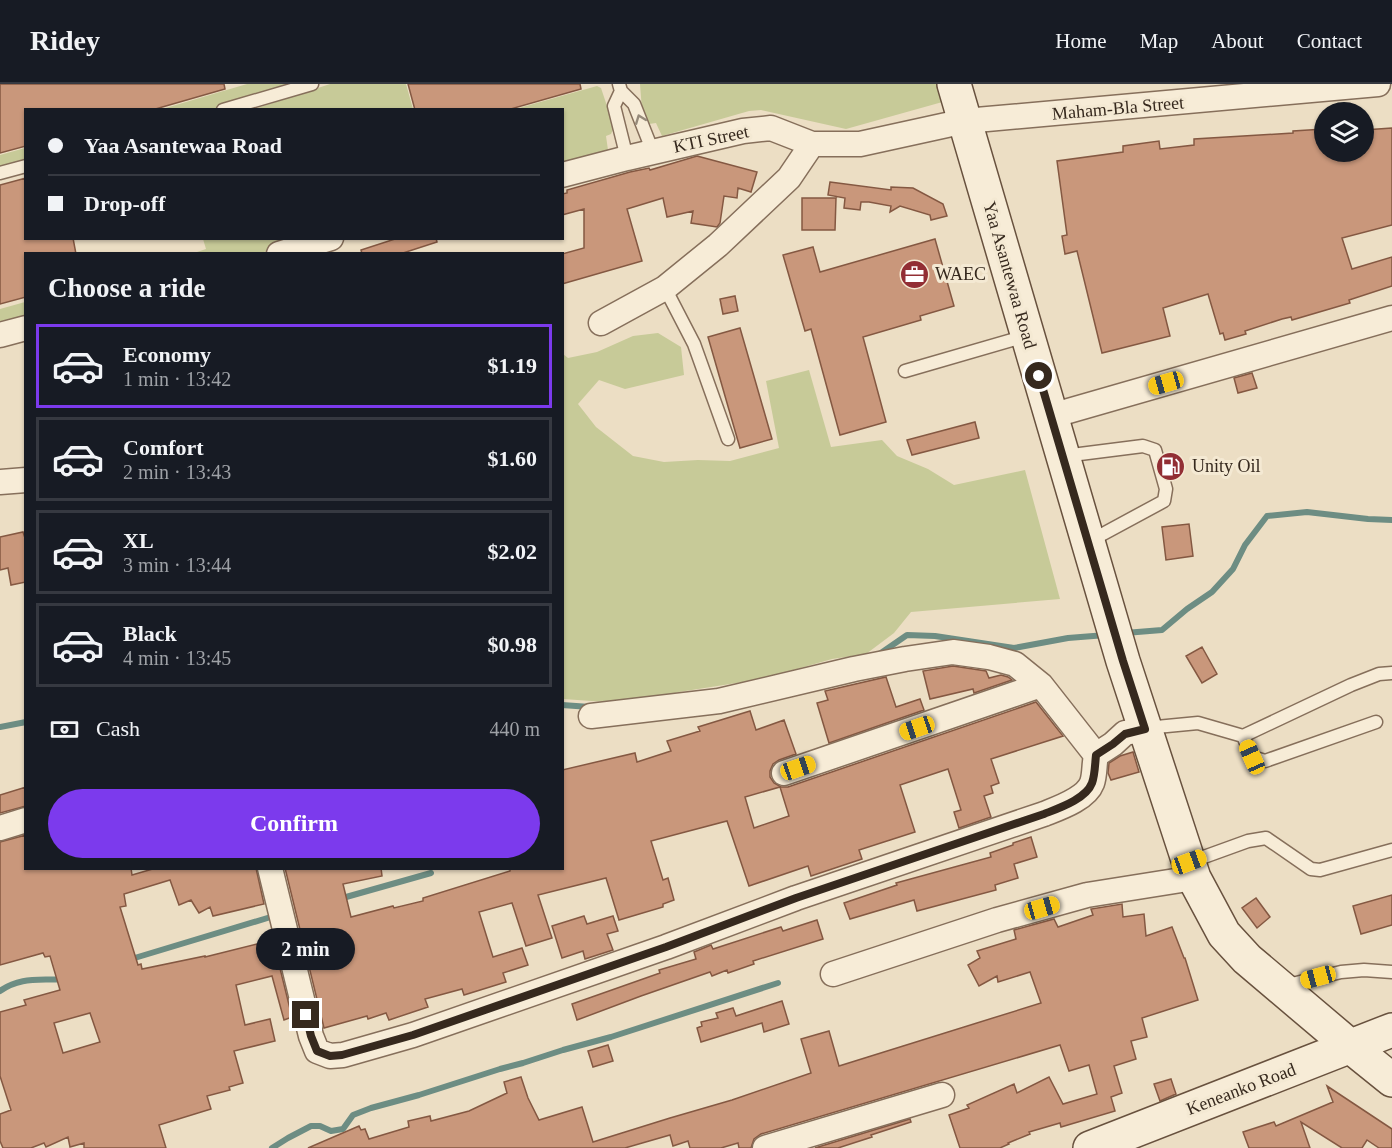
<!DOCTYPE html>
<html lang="en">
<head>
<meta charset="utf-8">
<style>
  :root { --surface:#171b24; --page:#242831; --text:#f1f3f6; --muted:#9ea1a6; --line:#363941; --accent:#7c3aed }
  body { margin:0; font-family:"Times New Roman",serif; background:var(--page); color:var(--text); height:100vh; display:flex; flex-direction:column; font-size:22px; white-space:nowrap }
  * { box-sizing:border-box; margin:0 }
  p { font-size:20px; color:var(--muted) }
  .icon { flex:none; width:33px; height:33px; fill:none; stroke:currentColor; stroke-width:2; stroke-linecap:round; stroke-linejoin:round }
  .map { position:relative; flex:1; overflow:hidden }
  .panel { position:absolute; left:24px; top:168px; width:540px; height:618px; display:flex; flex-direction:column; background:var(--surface); border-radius:0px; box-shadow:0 2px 4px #0004 }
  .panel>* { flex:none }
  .hud { position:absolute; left:24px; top:24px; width:540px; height:132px; border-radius:0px; box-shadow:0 2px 4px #0004; display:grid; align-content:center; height:132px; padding:0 24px; background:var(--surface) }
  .controls { position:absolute; left:1314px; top:18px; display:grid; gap:12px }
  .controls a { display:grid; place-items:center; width:60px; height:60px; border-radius:50%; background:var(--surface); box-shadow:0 2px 4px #0004; font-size:30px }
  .end { position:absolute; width:27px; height:27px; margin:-14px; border:8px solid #36291e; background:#fff; box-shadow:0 0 0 3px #fff }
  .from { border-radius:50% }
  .bubble { position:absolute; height:42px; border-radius:21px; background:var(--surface); box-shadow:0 2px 4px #0004; font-size:20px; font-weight:800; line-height:42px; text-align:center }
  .car { position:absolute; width:18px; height:36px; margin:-18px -9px; border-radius:8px; box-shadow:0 0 4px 2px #0007; background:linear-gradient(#f5c518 24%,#345 0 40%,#f5c518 0 76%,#345 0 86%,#f5c518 0) }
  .hud b { display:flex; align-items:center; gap:21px; height:57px; font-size:22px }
  .hud b+b { border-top:2px solid var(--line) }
  .hud i { width:15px; height:15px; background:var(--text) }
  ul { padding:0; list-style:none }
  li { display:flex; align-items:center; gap:18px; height:84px; margin:0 12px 9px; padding:0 12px; border:3px solid var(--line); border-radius:0px }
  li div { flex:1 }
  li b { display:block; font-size:22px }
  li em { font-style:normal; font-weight:800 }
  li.active { border-color:var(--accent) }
  li>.icon { width:54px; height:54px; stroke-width:1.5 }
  h2 { padding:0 24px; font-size:27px; line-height:72px }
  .pay { display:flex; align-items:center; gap:15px; height:66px; padding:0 24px; font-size:22px }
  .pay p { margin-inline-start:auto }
  .cta { display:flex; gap:12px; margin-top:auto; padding:12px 24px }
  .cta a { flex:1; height:69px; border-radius:36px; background:var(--accent); color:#fff; font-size:24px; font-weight:800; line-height:69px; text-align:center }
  header { display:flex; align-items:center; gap:36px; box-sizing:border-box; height:84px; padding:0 30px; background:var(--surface); border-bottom:2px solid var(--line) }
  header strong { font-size:28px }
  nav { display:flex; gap:33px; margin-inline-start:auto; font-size:21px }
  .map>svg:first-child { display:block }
  .green { fill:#c7ca98 }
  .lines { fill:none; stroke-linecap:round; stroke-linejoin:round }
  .stream { stroke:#6d8d83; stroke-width:6 }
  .building { fill:#c9977b; stroke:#845842; stroke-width:1.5; fill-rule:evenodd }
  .lane-casing { stroke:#866f5b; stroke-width:15 }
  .street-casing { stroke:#866f5b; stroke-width:27 }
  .secondary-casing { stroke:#68513e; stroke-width:36 }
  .lane { stroke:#f7ecd7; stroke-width:12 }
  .street { stroke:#f7ecd7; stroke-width:24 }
  .secondary { stroke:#f7ecd7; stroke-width:33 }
  .oneway { stroke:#968a7a }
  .route { stroke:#36291e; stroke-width:8 }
  .labels { text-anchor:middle; stroke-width:6; stroke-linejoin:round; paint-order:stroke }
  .street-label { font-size:18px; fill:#36291e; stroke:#f4e9d3 }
  .poi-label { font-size:18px; fill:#36291e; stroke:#f4e9d3; text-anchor:start }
</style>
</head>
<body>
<header>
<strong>Ridey</strong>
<nav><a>Home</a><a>Map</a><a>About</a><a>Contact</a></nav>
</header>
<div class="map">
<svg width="1392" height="1064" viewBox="0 0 1392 1064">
  <rect width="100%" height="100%" fill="#ecdec4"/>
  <path class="green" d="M247 0H291L213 25 159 26Z
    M330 0H406L413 25 252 26Z
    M640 0H941L946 17 846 45 761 26 749 27 662 52 656 39 649 40 642 26Z
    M597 2 601 4 614 43 611 50 606 52 608 66 604 70 563 82 562 26H512Z
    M25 64V80L0 87V71Z
    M203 155H312L260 169 191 170 206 165Z
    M25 218V238L0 245V225Z
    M658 249 681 263 684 291 625 305 599 296 578 320 596 343 633 372 664 378 698 376 730 377 779 364 766 297 809 286 831 363 882 356 897 372 928 385 954 401 1025 386 1060 515 911 528 894 549 866 570 832 575 762 595 679 608 642 618H606L563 615V270L568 274 597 268 633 252Z"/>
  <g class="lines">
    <path class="stream" d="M1125 549 1162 546 1187 525 1212 508 1233 485 1245 461 1267 432 1307 428 1368 435 1392 436
      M878 571 907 551 935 552 1014 564 1068 554 1106 551
      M562 621 590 623
      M0 643 26 638
      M339 815 431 789
      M128 876 274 832
      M0 907C21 892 40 897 63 895
      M272 1064 288 1054 311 1042H320L331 1047 343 1045 353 1031 371 1024 419 1011 500 985 523 979 563 966 611 953 778 899"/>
  </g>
  <path class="building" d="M0 0H224L225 5 152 26H26V62L0 69Z
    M408 0H580L581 5 507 26H415Z
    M1392 44V141L1342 154 1352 185 1392 173V202L1349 216 1350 219 1292 236 1291 233 1282 235 1245 247 1246 250 1225 256 1223 249 1220 250 1208 210 1163 224 1170 252 1102 269 1077 167 1065 170 1062 152 1067 151 1057 77 1123 68V62L1159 57 1160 65 1194 61V55L1293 49V47L1324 45V68H1364V46Z
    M697 72 757 88 751 108 738 104 737 114 724 112 720 139 717 143 691 139 693 127 667 133 663 114 627 125 642 177 562 200V170L584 164V125L562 131V110L567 109V106L630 88 649 84 650 86Z
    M26 94V154H73L76 170H26V213L0 220V101Z
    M830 98 891 106V103L913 104 943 120 947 132 931 136 930 131 900 122 890 128 891 122 869 118H861L860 126 844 124 845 114 828 111Z
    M802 114H836L835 146H802Z
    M398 154H436L437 158 400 170H362L361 166Z
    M935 155 954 222 920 232 921 236 863 253 886 338 840 351 811 245 805 247 783 171 813 163 820 188Z
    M735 212 738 227 723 230 720 215Z
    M740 244 772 355 740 364 708 253Z
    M1252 289 1257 304 1238 309 1234 294Z
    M975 338 979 354 912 371 907 356Z
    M1189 440 1193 472 1166 476 1162 443Z
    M23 448 26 457V498L11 501 8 484 0 486V453Z
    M1202 563 1217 590 1202 599 1186 572Z
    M953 582 986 587 989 594 1001 591 1008 593 1012 596 974 609 973 605 930 615 923 587Z
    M886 593 896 623 920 615 924 626 829 659 817 619 828 616 825 607Z
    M1036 618 1063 652 991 675 999 699 991 702 993 709 984 712 991 733 959 744 954 728 961 726 948 685 900 701 915 748 859 766 862 775 811 792 808 782 749 802 727 737 651 757 663 796 668 794 674 816 663 820V823L619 836 606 794 538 811 552 854 526 862 512 819 479 828 493 873 522 864 528 881 503 889 506 898 464 911 462 905 425 915 428 923 389 936 386 929 368 935 367 932 324 944 285 784H381L382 792 343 800 351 833 393 822 394 824 423 817V814L510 787V784H562V686L635 669 637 678 671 667 667 657 700 647 698 643 750 627 756 646 784 636 796 670 779 676 773 680 770 687V693L774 699 781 703H788ZM780 703 789 732 754 744 745 713Z
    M1133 668 1139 688 1111 696 1108 689 1109 679 1120 672Z
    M26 703V722L0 729V711Z
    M26 751V784H131L132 791 156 784H256L264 820 213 832 210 823 199 829 191 816 179 821 170 796 124 810 126 822 120 823 138 881 141 880 142 885 205 872V873L273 856 292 933 284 936 272 892 236 901 245 941 270 935 275 957 234 967 243 999 229 1003 230 1006 207 1012 211 1025 159 1041 166 1064H84V1059L70 1063 68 1053 46 1063 44 1059 31 1064H3L0 1057V1030L11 1026 0 992V928L26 921 24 916 60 906 50 872 45 873 43 869 0 881V758ZM90 929 100 958 63 969 54 939Z
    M1031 753 1037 773 1014 780 1018 794 995 801 996 806 917 827 914 816 850 835 844 819 897 801 896 799 991 773 990 769 1013 761V759Z
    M1392 811V841L1361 850 1353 822Z
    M1256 814 1270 833 1257 844 1242 824Z
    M1122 820 1123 833 1144 830 1146 852 1172 843 1184 874H1185L1198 916 1142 934 1147 953 1131 957 1136 975 1114 982 1122 1009 1111 1013 1115 1027 1061 1043 1060 1039 1029 1048 1030 1050 1008 1059 1009 1060 1000 1064H960L949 1031 969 1024 967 1021 1014 1000 1017 1009 1049 993 1063 1020 1097 1010 1089 981 1069 987 1060 961 761 1050 754 1055 751 1064H739L738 1059 721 1064H690L688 1057 673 1062 670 1051 625 1064H308L359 1042 361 1046 365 1045 369 1055 409 1043 408 1037 430 1032 431 1037 469 1027 507 1009 504 998 521 993 528 1014 539 1036 582 1023 593 1058 670 1034 732 1016 811 989 801 955 829 947 839 982 1041 919 1030 888 998 898 997 892 979 902 968 881 980 874 977 867 1016 855 1014 846 1054 835 1058 843 1093 831 1091 825Z
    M584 832 587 840 613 832 618 847 607 850 613 866 585 875 583 867 562 874 552 842Z
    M817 836 823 855 753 877 754 880 728 889 727 886 712 892 710 888 641 912 577 936 572 920 660 889 659 886 696 875 694 868 711 861 713 865 781 843 783 847Z
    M782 917 789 940 764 948 762 939 701 958 697 944 702 942 701 938 718 934 716 929 733 924 736 932Z
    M608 961 613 977 593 983 588 967Z
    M1171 995 1176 1010 1160 1017 1154 1000Z
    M1327 1002 1392 1045V1064H1379L1367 1056 1362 1064H1342L1301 1038 1310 1064H1249L1243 1048 1274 1038 1276 1042 1333 1018Z
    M910 1035 911 1038 871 1051 872 1053 838 1064H815Z"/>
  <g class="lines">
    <defs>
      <path id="lane" d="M619 0 621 7 634 20 653 68
        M621 7 614 22 627 74
        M223 26 312 0
        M0 89 26 82
        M665 204 694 260 728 355
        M905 287 1026 252
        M1064 372 1143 362 1155 366 1166 405 1164 417 1090 457
        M1146 644 1198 639 1243 652 1351 601 1379 590 1392 589
        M1243 652 1252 673 1265 677 1376 638
        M1190 778 1248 757 1266 754 1311 785 1320 786 1392 766
        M1284 902 1341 888 1364 886 1392 888"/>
      <path id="street" d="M562 91 627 74 743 47 771 44 812 60H860L965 37 1378 0
        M279 170 331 154
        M601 239 665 204 718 161 789 94 812 60
        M0 251 26 244
        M1051 332 1392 234
        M0 398 26 396
        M591 632 719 617 854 585 905 575 953 568 989 573 1015 580 1041 601 1096 671
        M784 689 1041 601
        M0 744 26 736
        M270 784 311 952 317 967 330 972 343 971 413 951 666 863 796 814 1044 730C1059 724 1086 715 1092 699 1095 691 1094 680 1096 671L1113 660 1125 649 1145 645
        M833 890 997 836 1087 811 1194 794
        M765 1064 942 1011"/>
      <path id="secondary" d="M954 0 1123 577 1194 794 1224 850 1247 875 1351 963 1392 996
        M1090 1064 1392 946"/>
    </defs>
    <use href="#lane" class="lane-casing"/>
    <use href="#street" class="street-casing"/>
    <use href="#secondary" class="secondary-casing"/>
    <use href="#lane" class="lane"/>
    <use href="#street" class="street"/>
    <use href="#secondary" class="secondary"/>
  </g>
  <defs><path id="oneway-chevron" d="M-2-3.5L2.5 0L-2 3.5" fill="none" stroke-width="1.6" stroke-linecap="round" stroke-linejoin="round" transform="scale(1.5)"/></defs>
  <use class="oneway" href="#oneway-chevron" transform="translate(640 35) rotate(-111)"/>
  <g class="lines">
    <path class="route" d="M306 931 311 952 317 967 330 972 342 971 413 951 666 863 796 814 1044 730C1059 724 1086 715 1092 699 1095 691 1095 680 1096 671L1113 660 1125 650 1145 645 1123 577 1039 292"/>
  </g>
  <defs>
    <symbol id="office-disc" viewBox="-11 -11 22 22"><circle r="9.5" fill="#922e34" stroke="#f4e9d3"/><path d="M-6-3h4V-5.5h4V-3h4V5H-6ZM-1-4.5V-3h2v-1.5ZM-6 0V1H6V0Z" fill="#fff"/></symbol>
    <symbol id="fuel-disc" viewBox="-11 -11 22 22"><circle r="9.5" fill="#922e34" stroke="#f4e9d3"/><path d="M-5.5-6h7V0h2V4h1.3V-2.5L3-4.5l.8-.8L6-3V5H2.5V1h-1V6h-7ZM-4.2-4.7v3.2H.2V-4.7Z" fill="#fff"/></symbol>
  </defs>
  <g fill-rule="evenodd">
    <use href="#office-disc" x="898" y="174" width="33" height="33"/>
    <use href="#fuel-disc" x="1154" y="366" width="33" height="33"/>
  </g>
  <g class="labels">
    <g class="street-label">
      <text transform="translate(1118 24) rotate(-5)" y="6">Maham-Bla Street</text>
      <text transform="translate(711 55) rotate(-12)" y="6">KTI Street</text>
      <text transform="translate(1010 191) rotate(74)" y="6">Yaa Asantewaa Road</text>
      <text transform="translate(1241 1005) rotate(-21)" y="6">Keneanko Road</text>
    </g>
    <g class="poi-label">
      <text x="935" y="196">WAEC</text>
      <text x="1192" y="388">Unity Oil</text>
    </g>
  </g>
</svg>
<div class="controls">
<a><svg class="icon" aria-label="layers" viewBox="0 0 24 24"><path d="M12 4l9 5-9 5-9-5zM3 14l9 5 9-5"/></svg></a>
</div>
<i class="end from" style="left:1039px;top:292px"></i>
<i class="end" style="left:306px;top:931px"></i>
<div class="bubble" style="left:256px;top:844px;width:99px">2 min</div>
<i class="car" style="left:1166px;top:299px;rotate:254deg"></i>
<i class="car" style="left:917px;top:644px;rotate:251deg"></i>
<i class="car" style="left:1252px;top:673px;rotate:336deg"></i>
<i class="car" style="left:798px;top:684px;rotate:71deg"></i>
<i class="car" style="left:1189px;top:778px;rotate:70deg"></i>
<i class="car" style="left:1042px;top:824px;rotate:74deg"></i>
<i class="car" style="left:1318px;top:893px;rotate:255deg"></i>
<div class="hud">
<b><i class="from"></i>Yaa Asantewaa Road</b>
<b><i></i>Drop-off</b>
</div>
<section class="panel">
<h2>Choose a ride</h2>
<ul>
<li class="active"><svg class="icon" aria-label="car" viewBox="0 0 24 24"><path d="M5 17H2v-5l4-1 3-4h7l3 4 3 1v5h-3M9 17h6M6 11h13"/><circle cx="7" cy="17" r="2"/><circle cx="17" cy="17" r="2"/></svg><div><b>Economy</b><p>1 min · 13:42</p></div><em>$1.19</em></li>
<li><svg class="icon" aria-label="car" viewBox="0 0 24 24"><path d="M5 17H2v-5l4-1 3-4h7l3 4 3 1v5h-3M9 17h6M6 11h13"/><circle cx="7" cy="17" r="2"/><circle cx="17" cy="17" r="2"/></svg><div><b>Comfort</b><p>2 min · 13:43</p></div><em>$1.60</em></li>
<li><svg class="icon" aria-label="car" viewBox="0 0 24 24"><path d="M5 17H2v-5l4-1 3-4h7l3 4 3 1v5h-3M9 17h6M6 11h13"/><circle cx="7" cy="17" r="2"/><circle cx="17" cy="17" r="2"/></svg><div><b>XL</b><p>3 min · 13:44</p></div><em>$2.02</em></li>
<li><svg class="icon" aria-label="car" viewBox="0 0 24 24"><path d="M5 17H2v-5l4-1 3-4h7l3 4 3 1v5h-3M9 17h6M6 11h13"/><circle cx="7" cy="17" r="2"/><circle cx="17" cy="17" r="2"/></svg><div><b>Black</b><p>4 min · 13:45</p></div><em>$0.98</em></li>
</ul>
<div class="pay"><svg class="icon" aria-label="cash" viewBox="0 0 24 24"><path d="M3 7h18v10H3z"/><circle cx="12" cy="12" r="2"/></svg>Cash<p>440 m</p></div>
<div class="cta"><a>Confirm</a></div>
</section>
</div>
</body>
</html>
